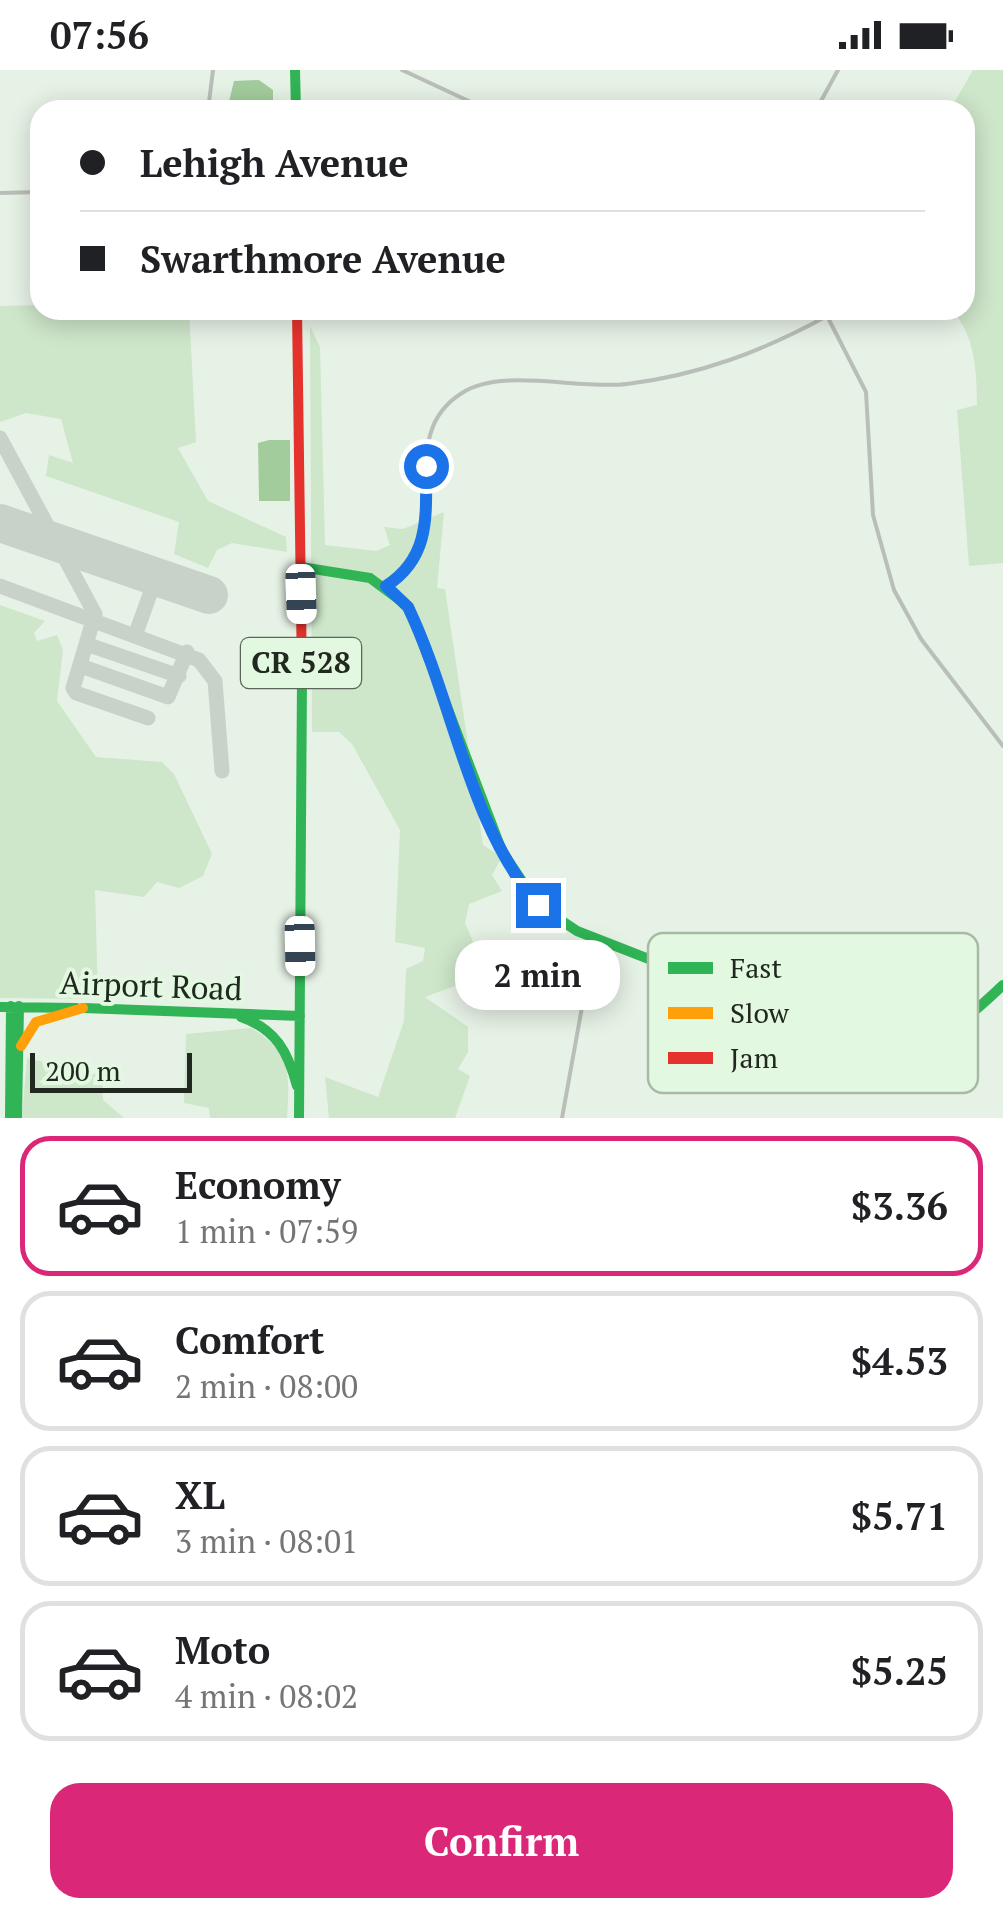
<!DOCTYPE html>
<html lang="en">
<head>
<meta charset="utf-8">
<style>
  :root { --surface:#fff; --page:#f2f2f2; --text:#202124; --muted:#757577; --line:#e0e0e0; --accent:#db2777 }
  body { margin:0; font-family:"PT Serif",serif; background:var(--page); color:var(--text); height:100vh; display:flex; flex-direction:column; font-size:38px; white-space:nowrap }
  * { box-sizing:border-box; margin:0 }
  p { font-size:32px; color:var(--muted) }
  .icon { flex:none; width:55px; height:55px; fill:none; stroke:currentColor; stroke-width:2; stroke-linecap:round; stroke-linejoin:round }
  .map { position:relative; height:1048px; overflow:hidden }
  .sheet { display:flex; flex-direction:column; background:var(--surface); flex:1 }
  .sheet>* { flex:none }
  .guide { position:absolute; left:30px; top:30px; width:945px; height:220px; border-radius:30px; box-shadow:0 5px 25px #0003; display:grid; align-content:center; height:220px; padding:0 50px; background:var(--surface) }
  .scale { position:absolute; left:30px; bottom:25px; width:162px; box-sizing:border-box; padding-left:10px; border:5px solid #20281f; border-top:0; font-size:28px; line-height:35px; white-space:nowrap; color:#20281f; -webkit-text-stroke:8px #e3f8e0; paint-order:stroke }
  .end { position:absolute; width:45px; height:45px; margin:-22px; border:12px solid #1a73e8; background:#fff; box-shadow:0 0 0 5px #fff }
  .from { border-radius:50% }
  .bubble { position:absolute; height:70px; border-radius:30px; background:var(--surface); box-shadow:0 5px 25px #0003; font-size:32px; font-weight:800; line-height:70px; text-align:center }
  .car { position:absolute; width:30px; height:60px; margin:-30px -15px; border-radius:12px; box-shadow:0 0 8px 2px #0007; background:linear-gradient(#fff 24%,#345 0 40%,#fff 0 76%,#345 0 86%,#fff 0) }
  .guide b { display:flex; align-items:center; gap:35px; height:95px; font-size:38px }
  .guide b+b { border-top:2px solid var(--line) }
  .guide i { width:25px; height:25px; background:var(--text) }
  ul { padding:18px 0 0; list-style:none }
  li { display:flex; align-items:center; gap:30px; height:140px; margin:0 20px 15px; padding:0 30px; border:5px solid var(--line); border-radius:30px }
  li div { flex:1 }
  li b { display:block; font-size:38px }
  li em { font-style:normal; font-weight:800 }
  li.current { border-color:var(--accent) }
  li>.icon { width:90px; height:90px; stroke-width:1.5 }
  .action { display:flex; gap:20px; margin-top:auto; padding:20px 50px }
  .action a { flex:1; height:115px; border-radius:30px; background:var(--accent); color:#fff; font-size:40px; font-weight:800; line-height:115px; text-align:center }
  .status { display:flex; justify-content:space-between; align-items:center; height:70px; padding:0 50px; background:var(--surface); direction:ltr }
  .status svg { height:28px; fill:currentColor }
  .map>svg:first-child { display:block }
  .green { fill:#cee6ca }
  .water { fill:#a3cc9c }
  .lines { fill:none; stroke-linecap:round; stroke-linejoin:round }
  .taxiway { stroke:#c9d2c8; stroke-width:15 }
  .runway { stroke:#c9d2c8; stroke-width:38 }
  .street { stroke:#babeb9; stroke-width:4 }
  .fast { stroke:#30b455; stroke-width:10 }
  .slow { stroke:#ff9f0a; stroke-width:10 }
  .jam { stroke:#e5322d; stroke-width:10 }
  .route { stroke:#1a73e8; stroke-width:12 }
  .labels { text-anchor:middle; stroke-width:8; stroke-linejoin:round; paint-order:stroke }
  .shield { fill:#e3f8e0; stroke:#5a6659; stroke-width:2.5 }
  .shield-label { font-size:30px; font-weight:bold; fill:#20281f }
  .street-label { font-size:32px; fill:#20281f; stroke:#e3f8e0 }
  .key { fill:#e3f8e0; stroke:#a8baa6; stroke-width:2.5 }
  .key-label { font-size:28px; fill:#20281f }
</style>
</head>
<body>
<div class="status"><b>07:56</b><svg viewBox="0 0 49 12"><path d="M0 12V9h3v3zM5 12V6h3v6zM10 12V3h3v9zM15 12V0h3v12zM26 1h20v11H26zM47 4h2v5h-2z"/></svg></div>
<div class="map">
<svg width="1003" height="1048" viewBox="0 0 1003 1048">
  <rect width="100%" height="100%" fill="#e7f2e6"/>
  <path class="green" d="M973 0H1003V493L969 496 957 340 977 335C977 303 975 265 952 240H965V40H950Z
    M40 235V240H189L196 372 178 378 208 431 286 467 287 482 232 473 217 480 208 498 174 484 179 452 46 406 49 385 73 393 61 349 26 343 0 352V236Z
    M310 256 320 277 325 475 376 481 390 475 384 457 403 459 444 442 437 518 445 519 483 775 502 787 492 805 502 821 469 834 465 853 474 874 463 913 425 927 468 957V982L458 999 470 1006 455 1048H329L325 1007 378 1027 404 951 406 899 423 891 425 878 395 872 400 760 352 674 339 662H312Z
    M0 535 45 551 34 563 37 571 57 565 63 580 57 631 96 687 162 692 174 704 212 784 203 806 179 818 157 812 144 827 95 820 98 929 0 928Z
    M251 958C291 982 290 1004 287 1048H210L209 1038 184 1033 186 964Z
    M27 988 102 1006 103 1030 124 1048H22Z"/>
  <path class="water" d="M259 10 273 20V40H227L234 11Z
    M269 370H290V431H259L258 373Z"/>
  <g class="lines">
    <path class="taxiway" d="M0 368 95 544 73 618 76 623 148 648
      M0 516 199 590 215 611 222 701
      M136 563 154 513 150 505
      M89 575 179 606
      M81 596 168 627 187 582"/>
    <path class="runway" d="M0 453 209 525"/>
    <path class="street" d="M402 0 488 40
      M208 40 213 0
      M615 40 737 32 780 40
      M816 40 838 0
      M0 123 40 122
      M824 240 866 322 873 445 894 520 921 569 1003 676
      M386 516C466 461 388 369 462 323 502 297 578 320 627 314 700 305 763 281 827 246
      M562 1048 584 926 603 871"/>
    <path class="fast" d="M295 0 296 40
      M301 497 370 508 409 537 502 781 538 835 577 861 877 978C932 980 965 951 1003 915
      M0 937 77 938
      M83 938 300 946
      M241 947C276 959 288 982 297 1016
      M10 1048 11 936
      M17 1048 19 936
      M299 1048 302 608"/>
    <path class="slow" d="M21 976 36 952 83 938"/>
    <path class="jam" d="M297 240 302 608"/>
  </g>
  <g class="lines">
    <path class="route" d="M426 396C426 445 431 487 386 516L408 537C454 633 468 753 538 835"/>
  </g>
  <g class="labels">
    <rect class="shield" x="241" y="568" width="120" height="50" rx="8"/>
    <g class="shield-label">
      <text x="301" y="603">CR 528</text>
    </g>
    <g class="street-label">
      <text transform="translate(151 916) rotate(2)" y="11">Airport Road</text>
    </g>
  </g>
  <rect x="648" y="863" width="330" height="160" rx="15" class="key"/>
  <rect x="668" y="892" width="45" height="12" fill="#30b455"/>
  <rect x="668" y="937" width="45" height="12" fill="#ff9f0a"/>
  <rect x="668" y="982" width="45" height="12" fill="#e5322d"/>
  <g class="key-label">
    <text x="730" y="908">Fast</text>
    <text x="730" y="953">Slow</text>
    <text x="730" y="998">Jam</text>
  </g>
</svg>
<div class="scale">200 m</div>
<i class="end from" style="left:426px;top:396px"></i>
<i class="end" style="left:538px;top:835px"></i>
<div class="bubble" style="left:455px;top:870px;width:165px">2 min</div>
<i class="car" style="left:301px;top:524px;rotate:178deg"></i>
<i class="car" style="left:300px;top:876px;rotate:179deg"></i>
<div class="guide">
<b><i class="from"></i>Lehigh Avenue</b>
<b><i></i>Swarthmore Avenue</b>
</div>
</div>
<section class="sheet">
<ul>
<li class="current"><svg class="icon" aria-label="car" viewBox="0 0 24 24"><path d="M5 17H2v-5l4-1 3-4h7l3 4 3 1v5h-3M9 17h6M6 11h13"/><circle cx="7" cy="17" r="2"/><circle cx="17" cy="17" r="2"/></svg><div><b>Economy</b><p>1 min · 07:59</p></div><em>$3.36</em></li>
<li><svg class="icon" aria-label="car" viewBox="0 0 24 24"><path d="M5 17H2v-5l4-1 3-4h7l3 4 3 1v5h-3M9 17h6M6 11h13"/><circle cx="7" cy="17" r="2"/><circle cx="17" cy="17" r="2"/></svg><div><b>Comfort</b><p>2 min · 08:00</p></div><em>$4.53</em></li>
<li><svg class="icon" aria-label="car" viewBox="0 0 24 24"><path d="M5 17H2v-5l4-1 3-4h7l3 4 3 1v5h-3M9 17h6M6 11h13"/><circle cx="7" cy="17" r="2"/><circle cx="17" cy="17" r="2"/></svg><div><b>XL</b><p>3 min · 08:01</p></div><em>$5.71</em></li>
<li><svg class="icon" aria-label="car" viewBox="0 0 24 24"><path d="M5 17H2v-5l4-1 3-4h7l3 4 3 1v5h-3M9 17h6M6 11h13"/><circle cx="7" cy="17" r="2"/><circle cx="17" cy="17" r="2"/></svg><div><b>Moto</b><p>4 min · 08:02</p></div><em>$5.25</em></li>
</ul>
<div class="action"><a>Confirm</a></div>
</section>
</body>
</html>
